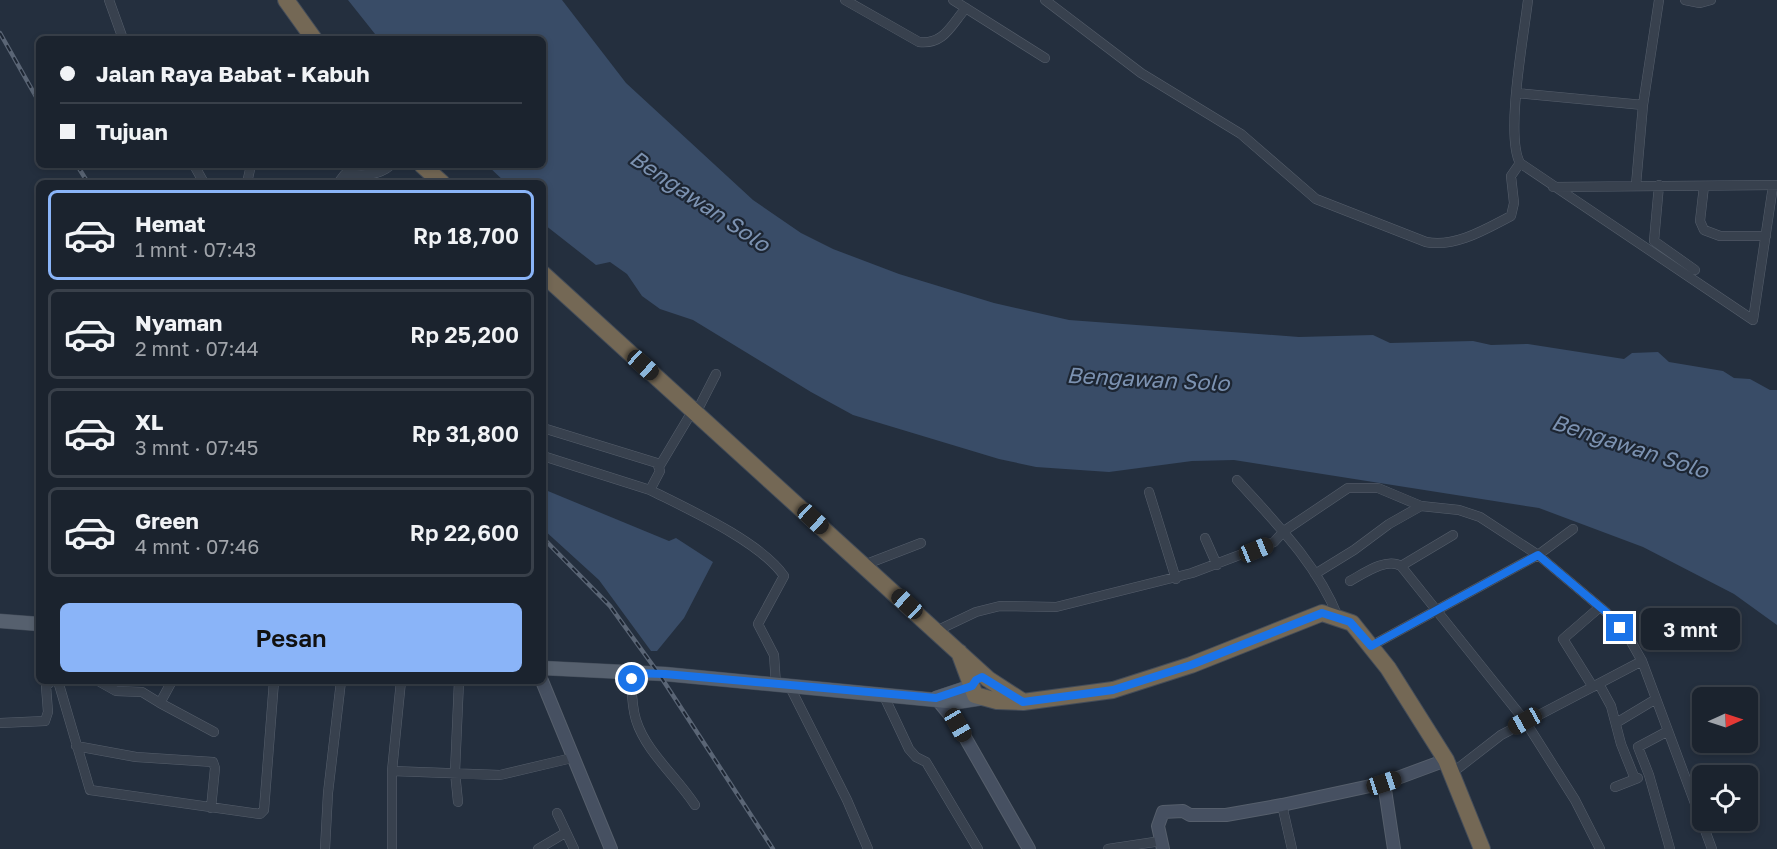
<!DOCTYPE html>
<html lang="id">
<head>
<meta charset="utf-8">
<style>
  :root { --surface:#1b232e; --page:#282f3a; --text:#f1f3f6; --muted:#a0a4aa; --line:#39404a; --accent:#8ab4f8 }
  body { margin:0; font-family:"Golos Text",sans-serif; background:var(--page); color:var(--text); height:100vh; display:flex; flex-direction:column; font-size:22px; white-space:nowrap }
  * { box-sizing:border-box; margin:0 }
  p { font-size:20px; color:var(--muted) }
  .icon { flex:none; width:33px; height:33px; fill:none; stroke:currentColor; stroke-width:2; stroke-linecap:round; stroke-linejoin:round }
  .map { position:relative; flex:1; overflow:hidden }
  .sheet { position:absolute; left:36px; top:180px; width:510px; height:504px; display:flex; flex-direction:column; background:var(--surface); border-radius:9px; box-shadow:0 3px 9px #0003,0 0 0 2px var(--line) }
  .sheet>* { flex:none }
  .banner { position:absolute; left:36px; top:36px; width:510px; height:132px; border-radius:9px; box-shadow:0 3px 9px #0003,0 0 0 2px var(--line); display:grid; align-content:center; height:132px; padding:0 24px; background:var(--surface) }
  .needle { width:39px; rotate:87deg }
  .controls { position:absolute; left:1692px; top:687px; display:grid; gap:12px }
  .controls a { display:grid; place-items:center; width:66px; height:66px; border-radius:9px; background:var(--surface); box-shadow:0 3px 9px #0003,0 0 0 2px var(--line); font-size:30px }
  .end { position:absolute; width:27px; height:27px; margin:-14px; border:8px solid #1a73e8; background:#fff; box-shadow:0 0 0 3px #fff }
  .from { border-radius:50% }
  .bubble { position:absolute; height:42px; border-radius:9px; background:var(--surface); box-shadow:0 3px 9px #0003,0 0 0 2px var(--line); font-size:20px; font-weight:600; line-height:42px; text-align:center }
  .car { position:absolute; width:18px; height:36px; margin:-18px -9px; border-radius:8px; box-shadow:0 0 4px 2px #0007; background:linear-gradient(#222 24%,#8ab4d8 0 40%,#222 0 76%,#8ab4d8 0 86%,#222 0) }
  .banner b { display:flex; align-items:center; gap:21px; height:57px; font-size:22px }
  .banner b+b { border-top:2px solid var(--line) }
  .banner i { width:15px; height:15px; background:var(--text) }
  ul { padding:10px 0 0; list-style:none }
  li { display:flex; align-items:center; gap:18px; height:90px; margin:0 12px 9px; padding:0 12px; border:3px solid var(--line); border-radius:9px }
  li div { flex:1 }
  li b { display:block; font-size:22px }
  li em { font-style:normal; font-weight:600 }
  li.selected { border-color:var(--accent) }
  li>.icon { width:54px; height:54px; stroke-width:1.5 }
  .button { display:flex; gap:12px; margin-top:auto; padding:12px 24px }
  .button a { flex:1; height:69px; border-radius:9px; background:var(--accent); color:#111; font-size:24px; font-weight:600; line-height:69px; text-align:center }
  .map>svg:first-child { display:block }
  .water { fill:#394c67 }
  .lines { fill:none; stroke-linecap:round; stroke-linejoin:round }
  .street-casing { stroke:#565f6c; stroke-width:10 }
  .secondary-casing { stroke:#565f6c; stroke-width:14 }
  .primary-casing { stroke:#414a57; stroke-width:15 }
  .highway-casing { stroke:#434c59; stroke-width:18 }
  .street { stroke:#38414e; stroke-width:9 }
  .secondary { stroke:#465061; stroke-width:12 }
  .primary { stroke:#56606e; stroke-width:14 }
  .highway { stroke:#746855; stroke-width:16 }
  .rail-casing { stroke:#5a6575; stroke-width:4.5 }
  .rail { stroke:#1d2633; stroke-width:2; stroke-dasharray:7; stroke-linecap:butt }
  .route { stroke:#1a73e8; stroke-width:8 }
  .labels { text-anchor:middle; stroke-width:4.5; stroke-linejoin:round; paint-order:stroke }
  .water-label { font-size:22px; font-style:italic; fill:#7c92b1; stroke:#1d2633 }
</style>
</head>
<body>
<div class="map">
<svg width="1777" height="849" viewBox="0 0 1777 849">
  <rect width="100%" height="100%" fill="#242f3e"/>
  <path class="water" d="M348 0H562L626 83 753 200 801 233 833 249 899 274 994 303 1069 320 1299 337 1373 335 1390 343 1473 341 1491 345 1528 344 1624 359 1632 353 1658 352 1669 362 1723 371 1734 378 1750 379 1770 390H1777V625L1734 594 1643 547 1539 508 1234 460 1192 461 1109 472 1036 467 999 459 853 415 811 392 693 320 660 309 642 296 627 274 610 262 596 265 545 225 543 183H506L487 165H543V39H379Z
    M543 489 669 541 676 538 713 562 684 618 657 651H651L599 580 543 529Z"/>
  <g class="lines">
    <defs>
      <path id="street" d="M109 0 123 39
        M845 0 919 42C944 45 951 25 966 8
        M953 0 1045 58
        M1045 0 1141 73 1241 134 1316 199 1426 242C1455 248 1486 229 1511 216L1514 203 1511 176 1520 163
        M1528 0C1524 35 1505 135 1520 163L1753 320 1773 186
        M1685 0 1700 3 1711 0
        M1517 93 1643 105
        M194 165 204 183
        M247 183 251 165
        M338 183 345 174C362 175 377 177 391 165
        M1636 185 1643 105 1659 0
        M1659 185 1654 241 1695 270
        M1704 186 1700 221 1704 230 1720 236H1766
        M1553 187 1777 185
        M696 413 716 374
        M543 428 657 463 660 471 650 490C688 509 761 542 784 576L758 624 774 655 776 685
        M543 456 650 490
        M659 467 693 410
        M1237 480C1275 522 1317 564 1338 617
        M1149 492 1176 579
        M1205 538 1217 565
        M864 565 921 543
        M1401 566 1453 535
        M1315 574 1354 550 1389 524 1421 506 1459 510 1480 517 1538 555 1606 612 1629 638 1642 661 1712 849
        M1350 581C1363 574 1386 557 1401 566L1525 721 1575 800 1600 849
        M936 631 976 612 1000 606 1056 607 1192 573 1274 542 1284 531 1348 488H1378L1421 506
        M1371 646 1538 555 1573 529
        M631 673C632 688 631 704 636 720 646 752 677 777 695 805
        M58 681 90 790 260 814 264 810 274 681
        M172 681 160 703 214 732
        M100 682 116 691 142 692 160 703
        M1599 684 1611 706 1621 744 1635 779
        M790 687 847 800 868 849
        M1593 687 1563 639 1600 607
        M883 694 909 749 916 757 926 762 978 849
        M0 723 45 721 48 712 46 686 52 681
        M1616 723 1656 699
        M1668 731 1638 747 1649 775 1670 849
        M76 746 136 757 213 762 215 768 211 808
        M392 771 500 775 572 758
        M1452 773 1501 735 1642 661
        M1615 787 1638 778
        M458 802 455 772 459 681
        M1282 805 1292 849
        M557 813 574 849
        M325 849 328 793 341 681
        M392 849V771L401 681
        M538 849 565 833
        M1108 849 1161 841"/>
      <path id="secondary" d="M542 681 611 849
        M936 698 958 725 1029 849
        M1384 783 1394 849
        M1163 849 1158 826 1163 812 1183 811 1190 815H1226L1282 805 1384 783 1446 760"/>
      <path id="primary" d="M0 621 39 624
        M543 668 665 674 957 702 983 698
        M936 698 972 686"/>
      <path id="highway" d="M286 0 314 39
        M422 165 442 183
        M543 274 988 679 1022 701
        M959 652 975 695 997 701 1023 702 1113 690 1191 665 1322 613 1352 623 1388 668 1446 760 1482 849"/>
    </defs>
    <use href="#street" class="street-casing"/>
    <use href="#secondary" class="secondary-casing"/>
    <use href="#primary" class="primary-casing"/>
    <use href="#highway" class="highway-casing"/>
    <use href="#street" class="street"/>
    <use href="#secondary" class="secondary"/>
    <use href="#primary" class="primary"/>
    <use href="#highway" class="highway"/>
    <defs>
      <path id="rail" d="M0 33 39 102
        M77 165 88 183
        M543 538 610 606 659 674 773 849"/>
    </defs>
    <use href="#rail" class="rail-casing"/>
    <use href="#rail" class="rail"/>
  </g>
  <g class="lines">
    <path class="route" d="M632 679 631 673 665 674 936 698 972 686 976 680 982 677 1023 702 1113 690 1191 665 1322 613 1350 622 1371 646 1538 555 1606 612 1620 628"/>
  </g>
  <g class="labels">
    <g class="water-label">
      <text transform="translate(700 201) rotate(34)" y="8">Bengawan Solo</text>
      <text transform="translate(1148 379) rotate(3)" y="8">Bengawan Solo</text>
      <text transform="translate(1630 446) rotate(18)" y="8">Bengawan Solo</text>
    </g>
  </g>
</svg>
<div class="controls">
<a><svg class="needle" viewBox="-14 -14 28 28"><path d="M0-13l5 13h-10z" fill="#e53935"/><path d="M0 13l5-13h-10z" fill="#a0a4aa"/></svg></a>
<a><svg class="icon" aria-label="locate" viewBox="0 0 24 24"><circle cx="12" cy="12" r="6"/><path d="M12 2v4M12 18v4M2 12h4M18 12h4"/></svg></a>
</div>
<i class="end from" style="left:632px;top:679px"></i>
<i class="end" style="left:1620px;top:628px"></i>
<div class="bubble" style="left:1641px;top:608px;width:99px">3 mnt</div>
<i class="car" style="left:643px;top:365px;rotate:132deg"></i>
<i class="car" style="left:813px;top:519px;rotate:133deg"></i>
<i class="car" style="left:1256px;top:550px;rotate:68deg"></i>
<i class="car" style="left:907px;top:604px;rotate:313deg"></i>
<i class="car" style="left:1525px;top:721px;rotate:241deg"></i>
<i class="car" style="left:958px;top:725px;rotate:150deg"></i>
<i class="car" style="left:1384px;top:783px;rotate:72deg"></i>
<div class="banner">
<b><i class="from"></i>Jalan Raya Babat - Kabuh</b>
<b><i></i>Tujuan</b>
</div>
<section class="sheet">
<ul>
<li class="selected"><svg class="icon" aria-label="car" viewBox="0 0 24 24"><path d="M5 17H2v-5l4-1 3-4h7l3 4 3 1v5h-3M9 17h6M6 11h13"/><circle cx="7" cy="17" r="2"/><circle cx="17" cy="17" r="2"/></svg><div><b>Hemat</b><p>1 mnt · 07:43</p></div><em>Rp 18,700</em></li>
<li><svg class="icon" aria-label="car" viewBox="0 0 24 24"><path d="M5 17H2v-5l4-1 3-4h7l3 4 3 1v5h-3M9 17h6M6 11h13"/><circle cx="7" cy="17" r="2"/><circle cx="17" cy="17" r="2"/></svg><div><b>Nyaman</b><p>2 mnt · 07:44</p></div><em>Rp 25,200</em></li>
<li><svg class="icon" aria-label="car" viewBox="0 0 24 24"><path d="M5 17H2v-5l4-1 3-4h7l3 4 3 1v5h-3M9 17h6M6 11h13"/><circle cx="7" cy="17" r="2"/><circle cx="17" cy="17" r="2"/></svg><div><b>XL</b><p>3 mnt · 07:45</p></div><em>Rp 31,800</em></li>
<li><svg class="icon" aria-label="car" viewBox="0 0 24 24"><path d="M5 17H2v-5l4-1 3-4h7l3 4 3 1v5h-3M9 17h6M6 11h13"/><circle cx="7" cy="17" r="2"/><circle cx="17" cy="17" r="2"/></svg><div><b>Green</b><p>4 mnt · 07:46</p></div><em>Rp 22,600</em></li>
</ul>
<div class="button"><a>Pesan</a></div>
</section>
</div>
</body>
</html>
